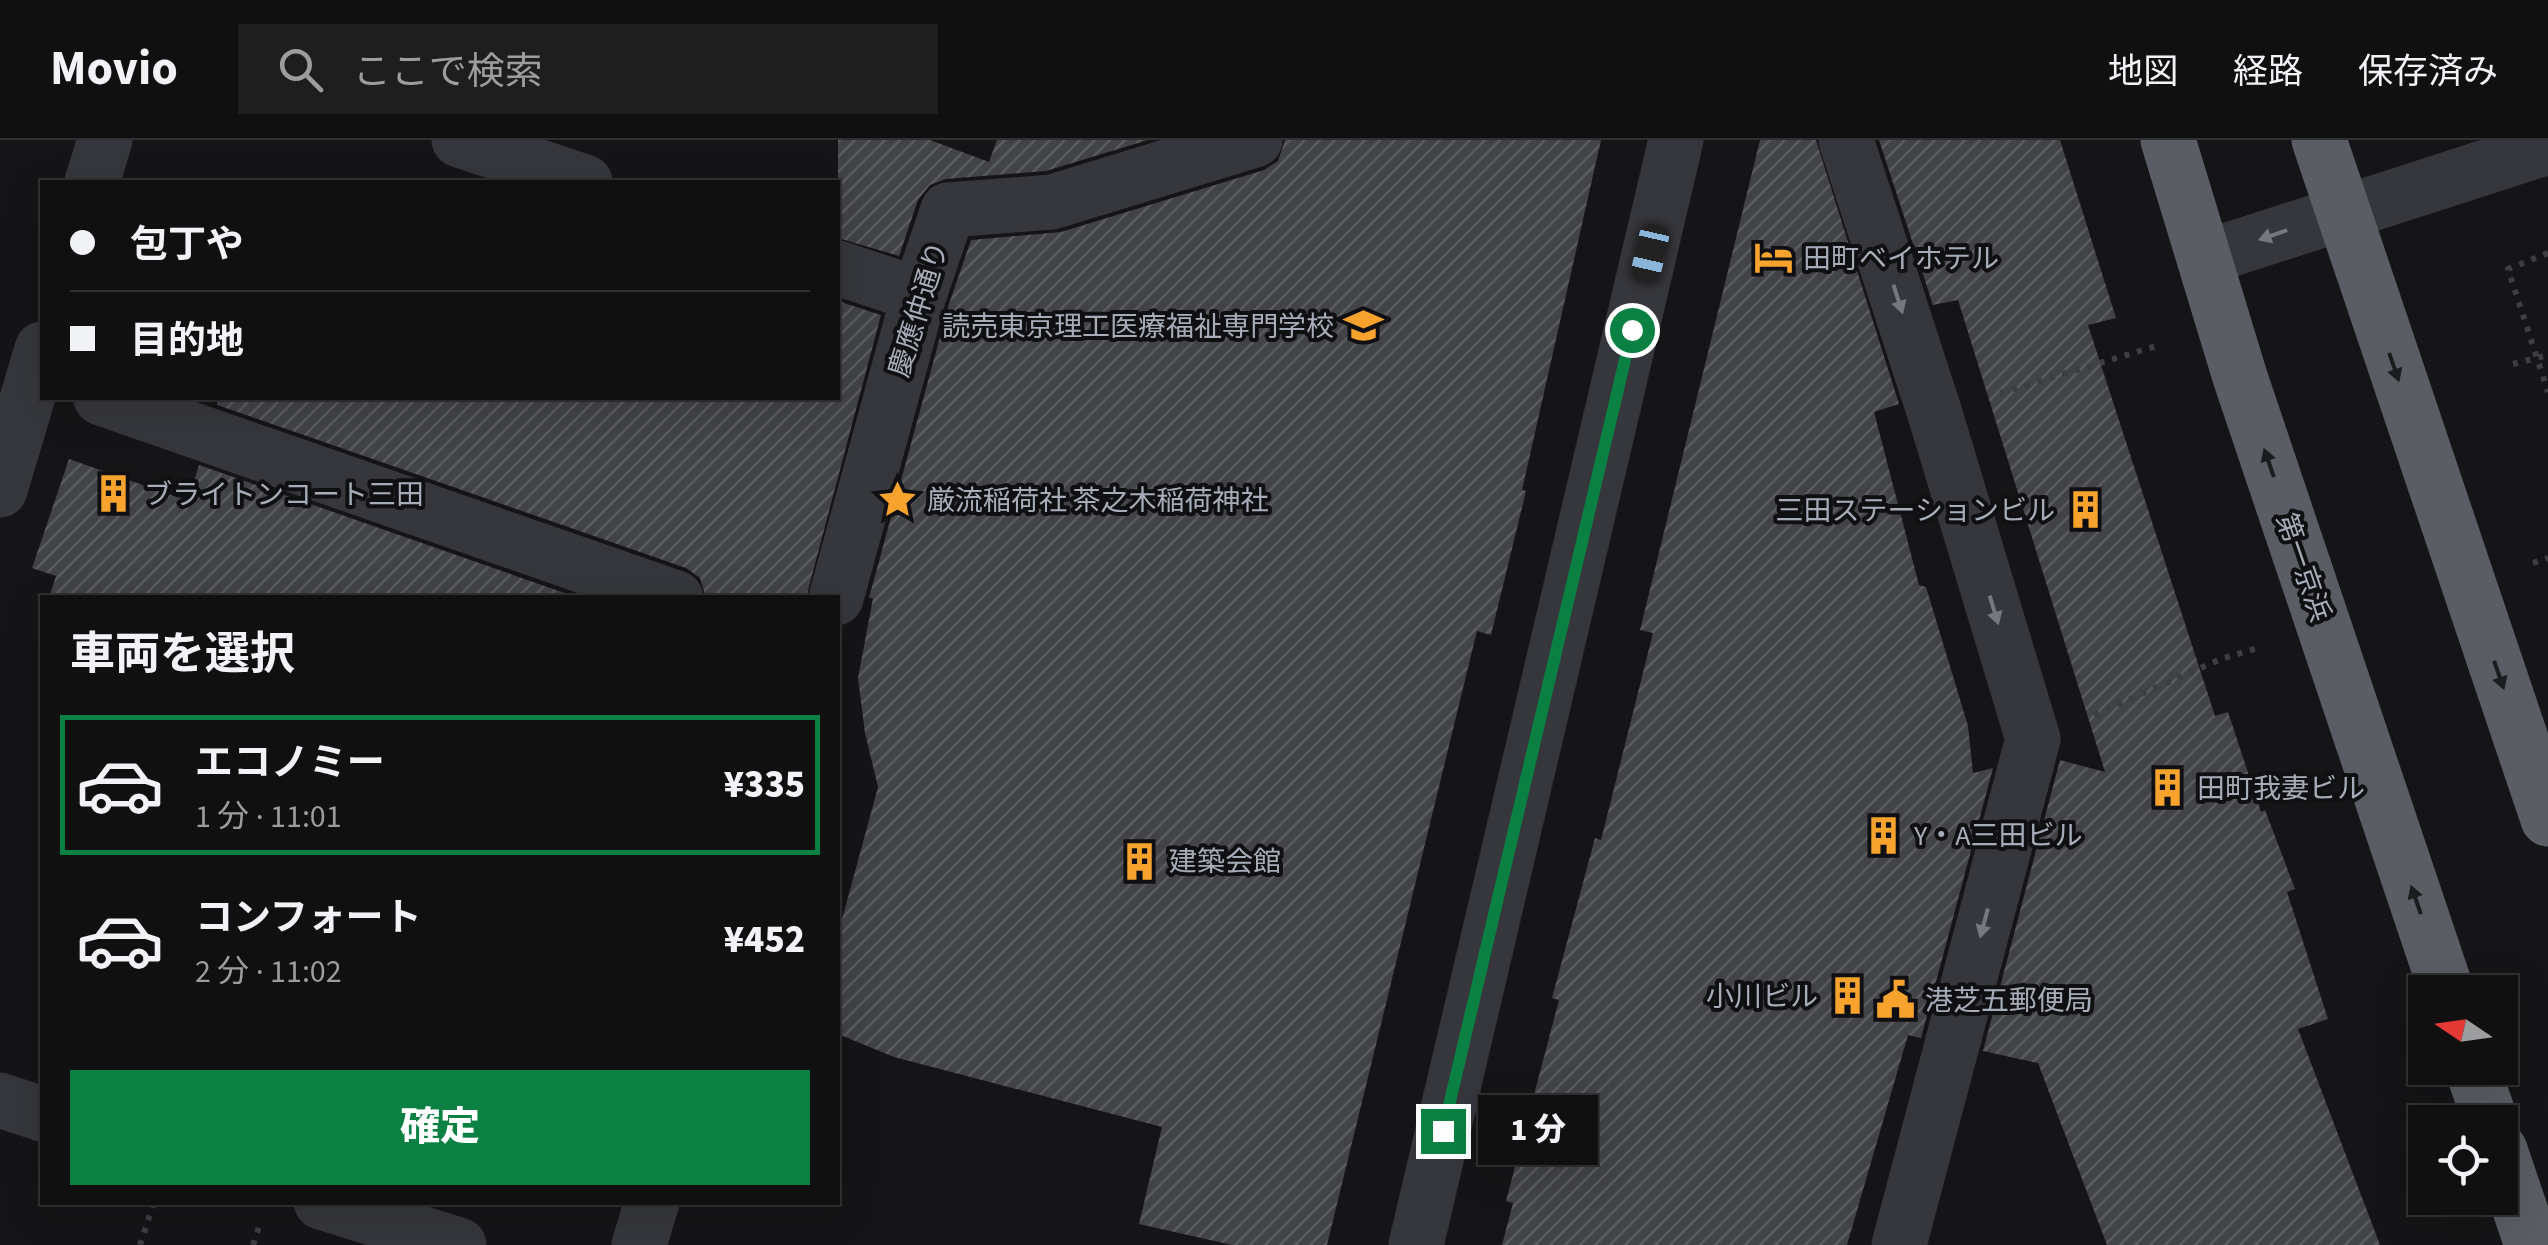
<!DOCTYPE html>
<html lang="ja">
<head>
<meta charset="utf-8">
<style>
  :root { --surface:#101011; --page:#1e1e1f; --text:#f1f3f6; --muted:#9c9d9f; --line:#303031; --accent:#0b8043 }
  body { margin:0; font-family:"Source Sans 3","Noto Sans JP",sans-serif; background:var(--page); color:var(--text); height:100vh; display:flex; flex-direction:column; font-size:38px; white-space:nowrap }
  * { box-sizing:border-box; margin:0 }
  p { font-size:32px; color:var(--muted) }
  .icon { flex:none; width:55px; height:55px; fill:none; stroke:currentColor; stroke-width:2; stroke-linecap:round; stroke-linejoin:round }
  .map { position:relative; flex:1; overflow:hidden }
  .sheet { position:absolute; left:40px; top:455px; width:800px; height:610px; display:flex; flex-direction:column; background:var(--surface); border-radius:0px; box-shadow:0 10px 40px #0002,0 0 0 2px var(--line) }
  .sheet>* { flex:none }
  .banner { position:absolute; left:40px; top:40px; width:800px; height:220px; border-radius:0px; box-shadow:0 10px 40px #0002,0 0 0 2px var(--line); display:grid; align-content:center; height:220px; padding:0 30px; background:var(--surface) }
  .needle { width:65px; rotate:283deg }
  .tools { position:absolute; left:2408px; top:835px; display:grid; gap:20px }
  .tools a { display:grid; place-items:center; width:110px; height:110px; border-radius:0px; background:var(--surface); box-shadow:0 10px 40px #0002,0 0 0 2px var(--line); font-size:50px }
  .end { position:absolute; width:45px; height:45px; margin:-22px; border:12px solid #0b8043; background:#fff; box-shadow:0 0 0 5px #fff }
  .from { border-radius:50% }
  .bubble { position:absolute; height:70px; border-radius:0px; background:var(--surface); box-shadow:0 10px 40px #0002,0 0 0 2px var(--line); font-size:32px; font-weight:800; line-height:70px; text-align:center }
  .car { position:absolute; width:30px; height:60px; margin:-30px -15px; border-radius:12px; box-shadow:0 0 8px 2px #0007; background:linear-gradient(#222 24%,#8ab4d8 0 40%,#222 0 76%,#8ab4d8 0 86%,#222 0) }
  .banner b { display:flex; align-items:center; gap:35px; height:95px; font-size:38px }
  .banner b+b { border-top:2px solid var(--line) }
  .banner i { width:25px; height:25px; background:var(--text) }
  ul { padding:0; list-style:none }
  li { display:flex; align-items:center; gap:30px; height:140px; margin:0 20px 15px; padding:0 10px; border:5px solid transparent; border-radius:0px }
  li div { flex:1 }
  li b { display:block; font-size:38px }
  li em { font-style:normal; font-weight:800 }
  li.current { border-color:var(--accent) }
  li>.icon { width:90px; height:90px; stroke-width:1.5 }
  h2 { padding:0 30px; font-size:45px; line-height:120px }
  .cta { display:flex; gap:20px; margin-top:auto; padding:20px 30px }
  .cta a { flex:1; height:115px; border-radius:0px; background:var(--accent); color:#fff; font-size:40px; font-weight:800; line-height:115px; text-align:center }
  header { display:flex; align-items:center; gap:60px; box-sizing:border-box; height:140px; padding:0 50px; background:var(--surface); border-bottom:2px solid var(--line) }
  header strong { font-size:48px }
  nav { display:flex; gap:55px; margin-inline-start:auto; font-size:35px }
  .search { width:700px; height:90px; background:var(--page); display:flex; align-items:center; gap:25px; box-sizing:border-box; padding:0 35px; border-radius:0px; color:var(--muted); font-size:38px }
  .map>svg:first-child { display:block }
  .building { fill:url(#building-hatch) }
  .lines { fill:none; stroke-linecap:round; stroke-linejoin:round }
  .path { stroke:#3c3e43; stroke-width:6; stroke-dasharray:5 8; stroke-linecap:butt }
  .pedestrian { stroke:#36373c; stroke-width:55 }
  .minor { stroke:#36373c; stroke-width:55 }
  .tertiary { stroke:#36373c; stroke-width:55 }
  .trunk { stroke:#5a5e64; stroke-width:55 }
  .oneway { fill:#747880 }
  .oneway2 { fill:#1b1c1e }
  .route { stroke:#0b8043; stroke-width:12 }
  .labels { text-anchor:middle; stroke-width:8; stroke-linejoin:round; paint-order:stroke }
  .poi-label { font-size:28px; fill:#a7adb8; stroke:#101012; text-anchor:start }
  .street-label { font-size:28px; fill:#a7adb8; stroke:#101012 }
</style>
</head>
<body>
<header>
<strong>Movio</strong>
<div class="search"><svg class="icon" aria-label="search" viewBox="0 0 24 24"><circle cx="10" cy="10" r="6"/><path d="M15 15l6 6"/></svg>ここで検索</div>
<nav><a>地図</a><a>経路</a><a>保存済み</a></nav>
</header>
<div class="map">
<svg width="2548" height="1105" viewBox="0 0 2548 1105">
  <defs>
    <pattern id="building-hatch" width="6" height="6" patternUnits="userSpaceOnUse" patternTransform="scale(2.5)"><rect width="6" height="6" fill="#414347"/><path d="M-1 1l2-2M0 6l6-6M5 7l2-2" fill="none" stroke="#5a5b5f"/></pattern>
  </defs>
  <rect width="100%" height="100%" fill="#151517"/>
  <path class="building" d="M838 0H930L989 22 997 0H1148L1046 31 946 39 930 45 918 60 899 116 838 98Z
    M1285 0H1601L1522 350 1526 351 1491 495 1477 491 1327 1105H1232L1139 1084 1162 987 894 917 838 894V794L878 647 865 593 858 538 873 458H869L949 164 971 100 1061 92 1264 30 1278 21Z
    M1760 0H1816L1899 264 1874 272 1919 445 1926 447 1968 586 1973 633 1993 628 1921 898 1908 895 1847 1105H1502L1513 1063 1506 1061 1559 860 1552 858 1595 698 1601 700 1653 493 1640 490Z
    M1879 0H2060L2116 178 2088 185 2215 576 2228 572 2261 672 2265 670 2295 749 2287 752 2328 879 2298 889 2380 1105H2107L2038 923 1983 911 2060 620 2105 632 1958 160 1933 165Z
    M838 161 881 175 806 458H706L700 438 686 428 217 265 219 258H838Z
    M69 319 188 361 199 325 579 458H49L56 436 32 428Z"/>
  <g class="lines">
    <path class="path" d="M2548 113 2508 129 2548 252
      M2513 224 2548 215
      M2000 253 2160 205
      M2533 423 2548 418
      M2094 575 2221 519 2258 508
      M140 1105 154 1062
      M253 1105 259 1087"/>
    <path class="pedestrian" d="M459 0 585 42
      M838 128 919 155
      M101 258 676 458
      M836 458 919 155 948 70 1052 62 1255 0
      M0 960 42 974
      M321 1062 459 1105
      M639 1105 652 1062"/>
    <path class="minor" d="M1846 0 1935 274 2033 599 1899 1105
      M92 42 105 0
      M0 350 42 209"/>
    <path class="tertiary" d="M2204 118 2548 7
      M1416 1105 1676 0"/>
    <path class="trunk" d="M2168 0 2240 237 2447 852
      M2319 0 2548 679
      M2472 928 2491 982
      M2500 1010 2532 1105"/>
  </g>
  <defs><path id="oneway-solid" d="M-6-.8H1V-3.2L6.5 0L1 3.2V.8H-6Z" transform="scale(2.5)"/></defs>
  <g class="oneway">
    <use href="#oneway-solid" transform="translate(2273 95) rotate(161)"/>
    <use href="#oneway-solid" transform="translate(1898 159) rotate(72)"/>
    <use href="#oneway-solid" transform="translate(1994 470) rotate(73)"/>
    <use href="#oneway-solid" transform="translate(1984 783) rotate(105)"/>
  </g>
  <g class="oneway2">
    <use href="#oneway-solid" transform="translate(2394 227) rotate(71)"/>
    <use href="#oneway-solid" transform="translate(2269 323) rotate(-109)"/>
    <use href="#oneway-solid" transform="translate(2499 535) rotate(71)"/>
    <use href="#oneway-solid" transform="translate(2416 760) rotate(-109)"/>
  </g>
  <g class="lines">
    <path class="route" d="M1443 991 1632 190"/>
  </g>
  <defs>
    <symbol id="hotel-bare" viewBox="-9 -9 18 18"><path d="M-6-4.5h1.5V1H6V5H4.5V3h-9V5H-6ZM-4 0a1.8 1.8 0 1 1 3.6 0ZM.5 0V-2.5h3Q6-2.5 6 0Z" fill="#f7a32d" stroke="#101012" stroke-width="2.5" paint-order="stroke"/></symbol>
    <symbol id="school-bare" viewBox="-9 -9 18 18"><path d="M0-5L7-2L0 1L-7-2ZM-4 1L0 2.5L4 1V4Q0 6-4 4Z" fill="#f7a32d" stroke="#101012" stroke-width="2.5" paint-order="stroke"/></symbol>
    <symbol id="building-bare" viewBox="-9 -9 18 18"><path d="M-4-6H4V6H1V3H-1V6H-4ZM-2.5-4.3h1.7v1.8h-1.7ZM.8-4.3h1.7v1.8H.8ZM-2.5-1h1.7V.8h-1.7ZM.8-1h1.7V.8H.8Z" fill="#f7a32d" stroke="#101012" stroke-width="2.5" paint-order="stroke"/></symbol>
    <symbol id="sight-bare" viewBox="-9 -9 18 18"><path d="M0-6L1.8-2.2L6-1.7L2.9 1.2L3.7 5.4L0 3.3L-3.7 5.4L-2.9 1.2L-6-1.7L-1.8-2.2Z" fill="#f7a32d" stroke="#101012" stroke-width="2.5" paint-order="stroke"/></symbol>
    <symbol id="civic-bare" viewBox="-9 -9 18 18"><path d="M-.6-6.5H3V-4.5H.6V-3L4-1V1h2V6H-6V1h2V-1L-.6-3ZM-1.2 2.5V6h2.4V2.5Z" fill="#f7a32d" stroke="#101012" stroke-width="2.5" paint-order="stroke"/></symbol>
  </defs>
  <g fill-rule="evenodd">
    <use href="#hotel-bare" x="1746" y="90" width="55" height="55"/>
    <use href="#school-bare" x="1336" y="158" width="55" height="55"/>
    <use href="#building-bare" x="86" y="326" width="55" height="55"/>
    <use href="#sight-bare" x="870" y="332" width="55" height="55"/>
    <use href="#building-bare" x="2058" y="342" width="55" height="55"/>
    <use href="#building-bare" x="2140" y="620" width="55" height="55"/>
    <use href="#building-bare" x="1856" y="668" width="55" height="55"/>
    <use href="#building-bare" x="1112" y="694" width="55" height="55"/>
    <use href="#building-bare" x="1820" y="828" width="55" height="55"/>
    <use href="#civic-bare" x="1868" y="832" width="55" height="55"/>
  </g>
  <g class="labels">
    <g class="poi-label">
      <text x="1803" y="128">田町ベイホテル</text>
      <text x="1334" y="196" text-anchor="end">読売東京理工医療福祉専門学校</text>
      <text x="144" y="364">ブライトンコート三田</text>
      <text x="927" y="370">厳流稲荷社 茶之木稲荷神社</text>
      <text x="2055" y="380" text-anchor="end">三田ステーションビル</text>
      <text x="2197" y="658">田町我妻ビル</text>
      <text x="1914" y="705">Y・A三田ビル</text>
      <text x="1169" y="731">建築会館</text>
      <text x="1818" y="866" text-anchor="end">小川ビル</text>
      <text x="1925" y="870">港芝五郵便局</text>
    </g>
    <g class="street-label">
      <text transform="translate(918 169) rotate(-73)" y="10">慶應仲通り</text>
      <text transform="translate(2304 427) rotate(71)" y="10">第一京浜</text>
    </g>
  </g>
</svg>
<div class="tools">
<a><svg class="needle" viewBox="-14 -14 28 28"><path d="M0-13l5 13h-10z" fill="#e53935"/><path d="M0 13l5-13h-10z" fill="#9c9d9f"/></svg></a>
<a><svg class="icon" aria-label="locate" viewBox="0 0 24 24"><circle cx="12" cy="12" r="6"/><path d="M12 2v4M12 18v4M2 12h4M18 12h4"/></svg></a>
</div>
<i class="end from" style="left:1632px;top:190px"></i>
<i class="end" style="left:1443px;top:991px"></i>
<div class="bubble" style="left:1478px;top:955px;width:120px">1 分</div>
<i class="car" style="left:1650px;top:114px;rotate:193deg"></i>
<div class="banner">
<b><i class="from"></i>包丁や</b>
<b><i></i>目的地</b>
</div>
<section class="sheet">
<h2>車両を選択</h2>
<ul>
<li class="current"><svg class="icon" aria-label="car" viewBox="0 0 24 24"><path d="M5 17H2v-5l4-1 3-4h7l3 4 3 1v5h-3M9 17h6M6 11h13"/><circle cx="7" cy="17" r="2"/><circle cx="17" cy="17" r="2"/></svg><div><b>エコノミー</b><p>1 分 · 11:01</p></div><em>¥335</em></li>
<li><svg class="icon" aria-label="car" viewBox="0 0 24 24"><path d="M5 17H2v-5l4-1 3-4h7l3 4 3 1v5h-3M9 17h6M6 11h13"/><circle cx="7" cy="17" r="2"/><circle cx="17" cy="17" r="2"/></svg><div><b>コンフォート</b><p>2 分 · 11:02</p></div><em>¥452</em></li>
</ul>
<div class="cta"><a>確定</a></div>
</section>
</div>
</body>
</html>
